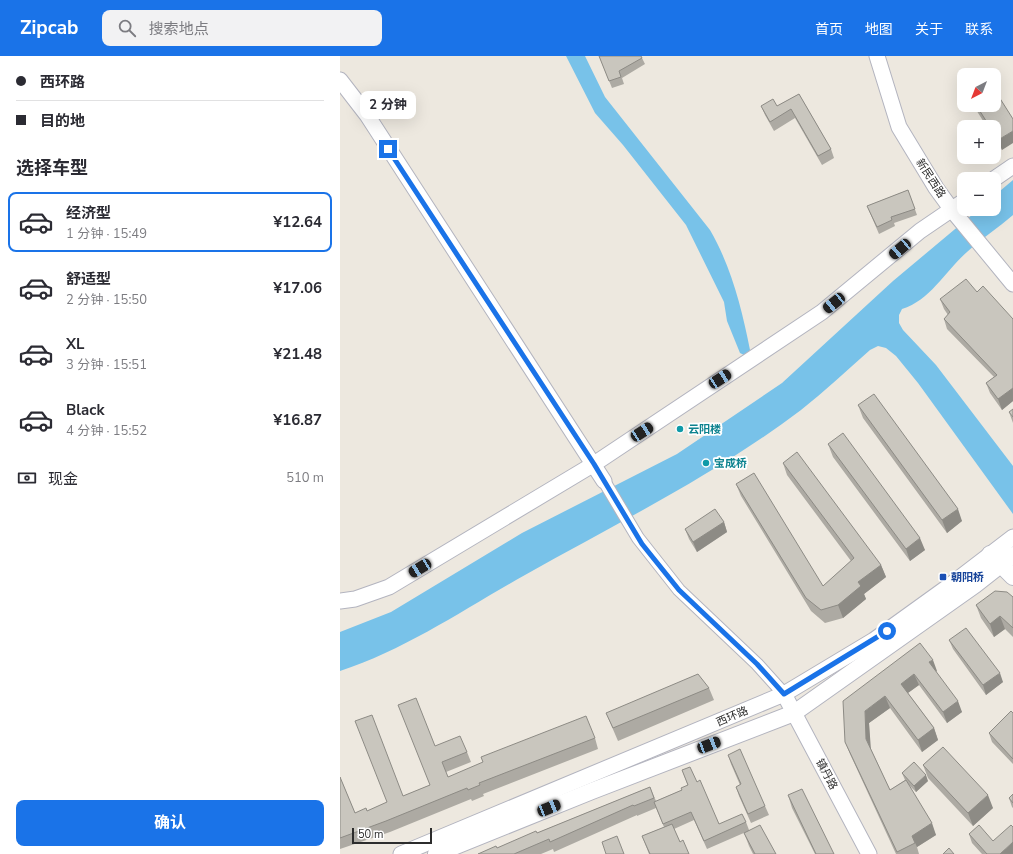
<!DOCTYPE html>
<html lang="zh">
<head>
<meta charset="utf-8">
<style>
  :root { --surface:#fff; --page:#f2f2f3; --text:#2b2b33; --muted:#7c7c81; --line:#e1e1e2; --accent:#1a73e8 }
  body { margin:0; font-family:"Nunito Sans","Noto Sans SC",sans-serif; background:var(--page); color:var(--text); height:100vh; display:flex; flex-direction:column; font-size:15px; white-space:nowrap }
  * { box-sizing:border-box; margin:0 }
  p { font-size:13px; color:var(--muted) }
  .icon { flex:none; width:22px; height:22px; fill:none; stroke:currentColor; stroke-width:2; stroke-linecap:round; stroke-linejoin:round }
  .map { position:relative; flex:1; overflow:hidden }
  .details { display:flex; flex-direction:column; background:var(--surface); width:340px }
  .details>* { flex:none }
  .banner { display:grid; align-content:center; height:88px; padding:0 16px; background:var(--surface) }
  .needle { width:26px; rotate:222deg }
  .controls { position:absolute; left:617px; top:12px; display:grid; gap:8px }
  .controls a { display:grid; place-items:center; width:44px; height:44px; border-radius:8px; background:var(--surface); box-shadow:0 4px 16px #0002; font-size:20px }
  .scale { position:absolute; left:12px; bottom:10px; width:80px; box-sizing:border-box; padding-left:4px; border:2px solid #2c2c2c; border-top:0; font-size:11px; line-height:14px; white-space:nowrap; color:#2c2c2c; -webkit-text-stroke:3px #fff; paint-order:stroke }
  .end { position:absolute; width:18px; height:18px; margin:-9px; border:5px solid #1a73e8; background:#fff; box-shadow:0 0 0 2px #fff }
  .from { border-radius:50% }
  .bubble { position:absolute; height:28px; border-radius:8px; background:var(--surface); box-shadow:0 4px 16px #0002; font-size:13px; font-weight:700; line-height:28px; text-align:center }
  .car { position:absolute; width:12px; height:24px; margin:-12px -6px; border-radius:5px; box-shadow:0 0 3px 1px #0007; background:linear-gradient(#222 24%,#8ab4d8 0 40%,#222 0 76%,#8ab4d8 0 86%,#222 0) }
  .banner b { display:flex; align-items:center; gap:14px; height:38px; font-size:15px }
  .banner b+b { border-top:1px solid var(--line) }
  .banner i { width:10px; height:10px; background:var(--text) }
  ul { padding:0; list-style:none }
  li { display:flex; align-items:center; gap:12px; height:60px; margin:0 8px 6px; padding:0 8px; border:2px solid transparent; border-radius:8px }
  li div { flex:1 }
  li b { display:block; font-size:15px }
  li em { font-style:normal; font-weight:700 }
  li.selected { border-color:var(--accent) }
  li>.icon { width:36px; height:36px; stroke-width:1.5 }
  h2 { padding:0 16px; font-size:18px; line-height:48px }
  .pay { display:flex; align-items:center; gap:10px; height:44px; padding:0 16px; font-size:15px }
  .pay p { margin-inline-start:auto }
  .button { display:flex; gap:8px; margin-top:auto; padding:8px 16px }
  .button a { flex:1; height:46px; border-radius:8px; background:var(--accent); color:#fff; font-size:16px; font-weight:700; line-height:46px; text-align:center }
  header { display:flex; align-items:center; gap:24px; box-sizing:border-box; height:56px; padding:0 20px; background:var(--accent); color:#fff }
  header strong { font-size:19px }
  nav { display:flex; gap:22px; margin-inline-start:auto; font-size:14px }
  .search { width:280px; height:36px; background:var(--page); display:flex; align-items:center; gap:10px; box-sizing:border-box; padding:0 14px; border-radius:8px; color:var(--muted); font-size:15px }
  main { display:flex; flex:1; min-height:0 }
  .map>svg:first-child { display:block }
  .water { fill:#78c2e9 }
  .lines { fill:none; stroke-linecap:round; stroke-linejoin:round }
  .minor-casing { stroke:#b3b4bf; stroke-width:14 }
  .tertiary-casing { stroke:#b3b4bf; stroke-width:17 }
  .secondary-casing { stroke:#b3b4bf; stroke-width:18 }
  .minor { stroke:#fff; stroke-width:12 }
  .tertiary { stroke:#fff; stroke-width:15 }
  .secondary { stroke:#fff; stroke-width:16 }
  .wall { fill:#adaaa3 }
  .shaded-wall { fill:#8d8b85 }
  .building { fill:#c9c6be; stroke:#8d8b85 }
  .route { stroke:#1a73e8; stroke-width:5 }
  .culture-dot { fill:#0f9aa8; stroke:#fff; stroke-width:1.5 }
  .transit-dot { fill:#1a4fb4; stroke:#fff; stroke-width:1.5 }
  .labels { text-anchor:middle; stroke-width:3.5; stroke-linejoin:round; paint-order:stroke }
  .street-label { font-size:11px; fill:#2c2c2c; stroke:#fff }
  .culture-label { font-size:11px; font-weight:bold; fill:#0d838f; stroke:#fff; text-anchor:start }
  .transit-label { font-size:11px; font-weight:bold; fill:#164399; stroke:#fff; text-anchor:start }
</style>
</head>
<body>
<header>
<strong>Zipcab</strong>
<div class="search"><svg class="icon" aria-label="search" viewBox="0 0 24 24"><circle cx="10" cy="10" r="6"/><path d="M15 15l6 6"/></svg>搜索地点</div>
<nav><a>首页</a><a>地图</a><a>关于</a><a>联系</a></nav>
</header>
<main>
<section class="details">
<div class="banner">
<b><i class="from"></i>西环路</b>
<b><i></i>目的地</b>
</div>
<h2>选择车型</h2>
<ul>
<li class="selected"><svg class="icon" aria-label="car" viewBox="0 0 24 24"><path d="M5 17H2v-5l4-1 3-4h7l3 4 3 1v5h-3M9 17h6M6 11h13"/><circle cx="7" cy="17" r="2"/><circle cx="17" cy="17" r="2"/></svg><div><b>经济型</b><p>1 分钟 · 15:49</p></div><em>¥12.64</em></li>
<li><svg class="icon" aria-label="car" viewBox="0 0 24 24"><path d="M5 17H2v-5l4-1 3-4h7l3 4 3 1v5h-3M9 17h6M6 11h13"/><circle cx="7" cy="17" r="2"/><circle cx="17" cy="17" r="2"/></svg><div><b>舒适型</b><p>2 分钟 · 15:50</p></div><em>¥17.06</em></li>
<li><svg class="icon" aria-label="car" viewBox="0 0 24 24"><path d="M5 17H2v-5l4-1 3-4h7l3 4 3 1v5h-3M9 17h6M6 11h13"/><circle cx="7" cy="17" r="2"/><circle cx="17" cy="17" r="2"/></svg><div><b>XL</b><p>3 分钟 · 15:51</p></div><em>¥21.48</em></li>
<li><svg class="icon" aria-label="car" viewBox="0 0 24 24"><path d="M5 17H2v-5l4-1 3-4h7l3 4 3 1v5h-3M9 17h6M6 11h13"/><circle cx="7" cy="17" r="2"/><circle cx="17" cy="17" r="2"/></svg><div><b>Black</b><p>4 分钟 · 15:52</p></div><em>¥16.87</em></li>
</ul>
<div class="pay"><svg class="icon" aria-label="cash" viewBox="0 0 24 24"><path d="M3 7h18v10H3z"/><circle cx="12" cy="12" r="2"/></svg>现金<p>510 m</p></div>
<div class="button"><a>确认</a></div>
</section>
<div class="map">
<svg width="673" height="798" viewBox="0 0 673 798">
  <rect width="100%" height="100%" fill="#ede8df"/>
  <path class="water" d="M226 0H245L265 41 370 174C391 210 402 253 410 294L404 299 400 297 387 265 384 246 346 169 283 89 255 57Z
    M673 124V159C658 172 641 183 627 196 605 215 591 244 562 253L559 259V267L563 274 596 309 673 410V458L578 327 556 300 546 292 538 290 530 294C507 314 485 335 461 354 375 419 279 466 185 519 124 553 67 593 0 615V576L51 556 182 477 337 398 442 327 553 225 639 153H654V140Z"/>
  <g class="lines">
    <defs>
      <path id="minor" d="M264 425 298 482 339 534 417 608 444 638"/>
      <path id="tertiary" d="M537 0 559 71 596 132 612 154 673 228
        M0 24 27 59 264 425
        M654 123 673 110
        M0 545 15 543 49 531 254 408 482 256 580 175 624 145
        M444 638 529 798
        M61 798 444 638 534 584 609 530 673 481"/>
      <path id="secondary" d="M650 498 673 521
        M96 798 252 735 454 657 635 529 673 499"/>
    </defs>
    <use href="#minor" class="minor-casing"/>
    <use href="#tertiary" class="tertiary-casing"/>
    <use href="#secondary" class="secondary-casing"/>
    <use href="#minor" class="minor"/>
    <use href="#tertiary" class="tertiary"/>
    <use href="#secondary" class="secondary"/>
  </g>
  <path class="wall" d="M259 0 302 2 305 8 282 22 284 28 272 32Z
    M459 38 491 93 494 102 482 109 455 62 434 75 425 59 421 50H437Z
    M633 49H654L662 94 654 82V71H647Z
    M568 134 577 159 554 167 555 170 539 178 527 150Z
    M637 236 673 263V345L662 354 650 337 646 327 654 321 607 273 604 263 608 259 604 253 600 243Z
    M518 349 622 465 607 477 523 362Z
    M669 356 673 361V367Z
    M488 388 585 494 570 505 493 401Z
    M443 407 541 509 546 521 524 538 526 543 503 562 485 567 471 555 401 440 396 428 483 530 511 505 447 419Z
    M384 466 387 476 357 496 349 483 345 473Z
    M673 541V581L665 573 654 581 641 562 636 549Z
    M609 584 663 626 646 639 613 593Z
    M580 587 596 616 622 656 607 667 579 629 568 637 594 672 598 684 582 696 550 652 529 667 530 691 550 734 565 724 562 717 588 725 576 736 567 727 596 779 577 791 579 798H556L510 698 505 686Z
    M369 632 374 644 278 685 266 657Z
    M673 657V708L652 686 649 677Z
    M255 682 258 693 143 738 144 740 132 745 131 743 50 776 0 793V721L15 757 27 755 90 729 95 690 127 696 131 706 106 716 108 721Z
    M388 699 425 750 429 759 411 767 399 740 396 731 400 729 391 708Z
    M583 709 653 752 633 770 588 722Z
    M342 714 357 726 379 768 406 766 409 774 436 798H413L409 790 404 777 406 776 367 793 354 764 334 773 340 786 349 798H309L302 780 324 771 316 752 297 760V759L214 796 213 793 201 798H138L157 792 197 777 310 731 316 745 342 734 348 730Z
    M673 738V752L672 751 669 742Z
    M448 739 494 798H475L452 752Z
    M629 778 653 785 673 798H642L632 787Z"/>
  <path class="shaded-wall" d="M673 75V87L662 94 658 84Z
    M673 332V345L662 354 658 343Z
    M618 453 622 465 607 477 602 464Z
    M384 466 387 476 357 496 353 486Z
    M580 482 585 494 570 505 566 493Z
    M541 509 546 521 524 538 526 543 503 562 498 549 518 526Z
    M660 560 665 573 654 581 650 568Z
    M593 604 597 615 594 618 589 606Z
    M660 617 663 626 646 639 643 629Z
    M574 618 579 629 565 639 561 628Z
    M545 640 550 652 529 667 531 694 526 683 525 655Z
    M618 645 622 656 607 667 603 656Z
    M594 672 598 684 582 696 578 684Z
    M586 719 588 725 576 736 574 730Z
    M648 739 653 752 633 770 628 757Z
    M592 767 596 779 577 791 572 780Z
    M673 786V798H660Z"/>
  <path class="building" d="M259 0H301L302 2 279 15 281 21 269 25Z
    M654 33 673 63V75L658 84 654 78V71H650L636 49H654Z
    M459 38 491 93 478 100 451 53 430 66 421 50 433 43 437 50Z
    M568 134 575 153 551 161 552 164 537 171 527 150Z
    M626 223 637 236 643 230 673 263V332L658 343 646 327 657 319 604 263 610 256 600 243Z
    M534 338 618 453 602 464 518 349Z
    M673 353V361L669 356Z
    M503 377 580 482 566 493 488 388Z
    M457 396 541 509 518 526 521 530 498 549 481 554 466 542 396 428 414 417 483 530 514 502 443 407Z
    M375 453 384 466 353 486 345 473Z
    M655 535 667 536 673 541V572L660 560 650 568 636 549Z
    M626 572 660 617 643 629 609 584Z
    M580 587 593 604 589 606 618 645 603 656 574 618 561 628 594 672 578 684 545 640 525 655 526 683 550 734 566 724 592 767 572 780 575 787 557 796 505 686 503 645Z
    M358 618 369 632 273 672 266 657Z
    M76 642 95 690 120 680 127 696 102 706 108 721 143 706 141 701 246 660 255 682 139 727 140 729 128 734 127 732 46 765 0 782V721L15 757 26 752 27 755 47 746 15 665 32 659 63 740 90 729 58 649Z
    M671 655 673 657V703L649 677Z
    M603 691 648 739 628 757 583 709Z
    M400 693 425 750 408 758 396 731 401 728 388 699Z
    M574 706 586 719 574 730 562 717Z
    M350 711 357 726 360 724 379 768 402 758 406 766 364 785 351 756 323 768 314 746 342 734 341 732 348 729 342 714Z
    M310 731 314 742 294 750 293 749 210 786 209 783 174 798H138L156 790 157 792 196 775 197 777Z
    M462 733 494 798H476L448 739Z
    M673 738V747L669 742Z
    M332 768 340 786 343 784 349 798H310L302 780Z
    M420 769 436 798H415L404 777Z
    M639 769 653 785 671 769 673 771V786L660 798H647L629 778Z
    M277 780 284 798H266L262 786Z
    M609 792 614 798H603Z"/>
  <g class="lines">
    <path class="route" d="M48 93 254 408 302 488 339 534 417 608 444 638 547 575"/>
  </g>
  <g class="culture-dot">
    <circle cx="340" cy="373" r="4"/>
    <circle cx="366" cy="407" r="4"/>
  </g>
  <rect class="transit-dot" x="599" y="517" width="8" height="8" rx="2"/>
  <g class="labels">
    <g class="street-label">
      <text transform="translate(591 122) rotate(57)" y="4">新民西路</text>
      <text transform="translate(392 660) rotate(-23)" y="4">西环路</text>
      <text transform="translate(487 718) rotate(62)" y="4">镇丹路</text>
    </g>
    <g class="culture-label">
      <text x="348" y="377">云阳楼</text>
      <text x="374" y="411">宝成桥</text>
    </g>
    <g class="transit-label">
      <text x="611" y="525">朝阳桥</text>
    </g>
  </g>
</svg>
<div class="controls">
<a><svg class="needle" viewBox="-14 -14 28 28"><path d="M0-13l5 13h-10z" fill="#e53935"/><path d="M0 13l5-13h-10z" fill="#7c7c81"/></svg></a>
<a>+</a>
<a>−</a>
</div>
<div class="scale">50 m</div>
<i class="end from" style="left:547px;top:575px"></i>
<i class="end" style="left:48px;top:93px"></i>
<div class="bubble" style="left:20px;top:35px;width:56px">2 分钟</div>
<i class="car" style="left:560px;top:193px;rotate:230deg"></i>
<i class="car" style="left:494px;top:247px;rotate:231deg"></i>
<i class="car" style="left:380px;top:323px;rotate:57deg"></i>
<i class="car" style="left:302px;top:376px;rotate:57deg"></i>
<i class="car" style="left:80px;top:512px;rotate:239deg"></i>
<i class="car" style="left:369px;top:689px;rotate:69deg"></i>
<i class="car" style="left:209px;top:752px;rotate:68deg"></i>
</div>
</main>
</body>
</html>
